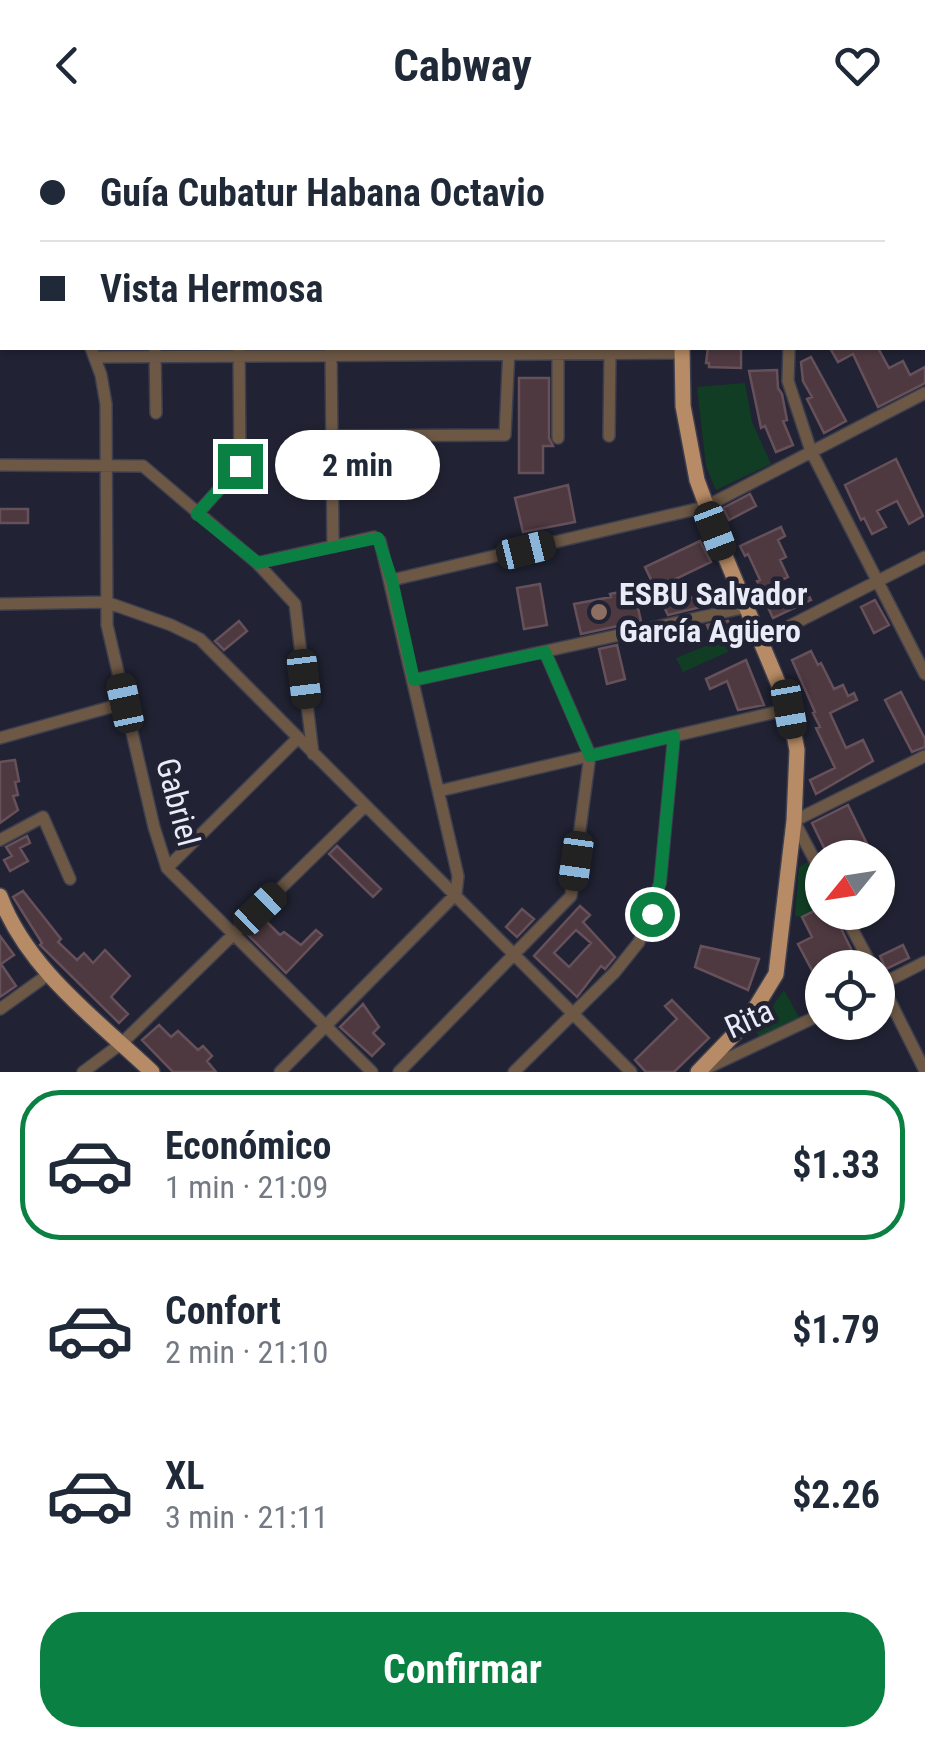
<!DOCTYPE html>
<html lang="es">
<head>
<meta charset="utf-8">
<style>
  :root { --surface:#fff; --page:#f2f2f3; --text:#1f2937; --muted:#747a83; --line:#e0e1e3; --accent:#0b8043 }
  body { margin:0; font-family:"Roboto Condensed",sans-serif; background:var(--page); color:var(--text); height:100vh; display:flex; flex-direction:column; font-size:38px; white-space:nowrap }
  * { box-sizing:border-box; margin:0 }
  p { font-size:32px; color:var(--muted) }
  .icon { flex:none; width:55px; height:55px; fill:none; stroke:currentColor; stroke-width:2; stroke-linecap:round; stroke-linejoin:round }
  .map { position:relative; height:942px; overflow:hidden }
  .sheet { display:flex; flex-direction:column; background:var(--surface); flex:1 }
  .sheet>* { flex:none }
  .guide { position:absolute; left:0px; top:0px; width:925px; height:220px; box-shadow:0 2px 8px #0004; display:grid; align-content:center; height:220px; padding:0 40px; background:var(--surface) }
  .needle { width:65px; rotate:240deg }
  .tools { position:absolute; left:805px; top:710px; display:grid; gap:20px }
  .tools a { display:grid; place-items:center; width:90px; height:90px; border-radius:50%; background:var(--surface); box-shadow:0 2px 8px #0004; font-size:50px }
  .end { position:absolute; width:45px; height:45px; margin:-22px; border:12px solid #0b8043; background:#fff; box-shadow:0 0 0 5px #fff }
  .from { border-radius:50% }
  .bubble { position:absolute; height:70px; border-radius:35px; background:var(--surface); box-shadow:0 2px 8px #0004; font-size:32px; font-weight:700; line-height:70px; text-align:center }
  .car { position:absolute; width:30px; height:60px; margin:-30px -15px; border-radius:12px; box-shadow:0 0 8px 2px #0007; background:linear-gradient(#222 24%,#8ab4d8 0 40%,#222 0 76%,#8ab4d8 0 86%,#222 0) }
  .guide b { display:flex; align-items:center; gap:35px; height:95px; font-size:38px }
  .guide b+b { border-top:2px solid var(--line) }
  .guide i { width:25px; height:25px; background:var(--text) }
  ul { padding:18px 0 0; list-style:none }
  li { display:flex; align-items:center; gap:30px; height:150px; margin:0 20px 15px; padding:0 20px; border:5px solid transparent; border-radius:40px }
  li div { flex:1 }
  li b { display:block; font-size:38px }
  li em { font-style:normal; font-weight:700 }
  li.on { border-color:var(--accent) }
  li>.icon { width:90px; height:90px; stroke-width:1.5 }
  .action { display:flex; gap:20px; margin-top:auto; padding:20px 40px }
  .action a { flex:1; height:115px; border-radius:40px; background:var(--accent); color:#fff; font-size:40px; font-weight:700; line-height:115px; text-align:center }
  header { display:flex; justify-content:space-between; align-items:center; height:130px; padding:0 40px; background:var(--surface); font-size:45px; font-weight:700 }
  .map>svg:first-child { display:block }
  .green { fill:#103d23 }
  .building { fill:#4e3941; stroke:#665059; stroke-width:2.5; fill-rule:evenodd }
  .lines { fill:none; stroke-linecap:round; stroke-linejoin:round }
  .minor-casing { stroke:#3d3f4f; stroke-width:14 }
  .major-casing { stroke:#3d3f4f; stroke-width:18 }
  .minor { stroke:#6d5846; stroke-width:11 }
  .major { stroke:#b68b65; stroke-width:15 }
  .route { stroke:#0b8043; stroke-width:12 }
  .education-dot { fill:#8d6e63; stroke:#212334; stroke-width:4 }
  .labels { text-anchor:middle; stroke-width:9; stroke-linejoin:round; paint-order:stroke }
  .poi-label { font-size:32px; font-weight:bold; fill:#e9ebf7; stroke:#212334; text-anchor:start }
  .street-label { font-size:32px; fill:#e9ebf7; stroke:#212334 }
</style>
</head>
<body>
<header><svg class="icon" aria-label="back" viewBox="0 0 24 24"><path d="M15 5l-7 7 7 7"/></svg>Cabway<svg class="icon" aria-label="heart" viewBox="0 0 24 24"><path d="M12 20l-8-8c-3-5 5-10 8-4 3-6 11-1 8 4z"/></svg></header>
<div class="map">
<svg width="925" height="942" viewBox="0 0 925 942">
  <rect width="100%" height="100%" fill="#212334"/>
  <path class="green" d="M745 253 752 292 771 334 716 360 706 336 697 257Z
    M735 504 741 516 683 542 676 528Z
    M808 732 822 762V777L802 787 795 786 799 737Z
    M784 860 801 891 765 910 759 907 756 900Z"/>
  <path class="building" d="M708 218H741V238L709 237V233H706Z
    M830 218H878L889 238 903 231 910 245 925 237V253L878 277 853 224 838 232Z
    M811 227 846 291 824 303 807 269 812 267 803 251 801 232Z
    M777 240 778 258 782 264 787 290 783 291 793 315 776 322 765 296 761 298 749 241Z
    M519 248H549V308L553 316H543V343H519Z
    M896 329 923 386 909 394 897 371 877 381 886 397 872 404 864 388 861 390 845 355Z
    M568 355 575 392 523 402 515 368Z
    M750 364 756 376 729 390 723 378Z
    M0 379H28V393H0Z
    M781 397 785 406 778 410 786 427 780 430 788 447 761 460 757 451 760 450 748 424 745 426 740 416Z
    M700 411 711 432 667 453 676 473 724 457 730 470 668 485 645 437Z
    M632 452 641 491 581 504 574 474 611 467 610 464 625 461 623 454Z
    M540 454 547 495 524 499 517 458Z
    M804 456 811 470 773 488 767 475Z
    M875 470 889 495 874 503 861 477Z
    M239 491 247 501 224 520 215 511Z
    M728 491 735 504 722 509 720 506 712 508 707 495Z
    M617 515 625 549 607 554 599 519Z
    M811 521 818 535 821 533 834 559 843 555 848 566 854 563 857 570 830 583 846 618 863 610 873 631 816 664 810 650 835 638 816 598 820 597 813 583 815 582 792 530Z
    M746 530 764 575 738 580 727 551 710 559 706 549Z
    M901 562 925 609V617L912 622 885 570Z
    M15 630 19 651 15 652 18 665 13 666 18 680 0 693V632Z
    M848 675 869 718 850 728H829L812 693Z
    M27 706 30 713 20 718 28 731 10 741 4 730 12 726 6 717Z
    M337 716 381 759 373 767 329 724Z
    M23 761 61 809 58 812 77 830 84 823 93 833 105 820 130 846 111 867 128 884 119 893 40 815 42 813 13 767Z
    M580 776 590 785 583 792 615 827 605 839 601 836 577 867 534 826ZM576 800 591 813 569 837 554 823Z
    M822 777V782H833L853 823 822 838V842L815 846 798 814 812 807 802 787Z
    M522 779 534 789 517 807 506 797Z
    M263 788 280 805 284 802 301 815 316 800 322 805 286 843 247 804Z
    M0 806 14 825 1 834 16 856 0 867Z
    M903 815 909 828 886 839 880 826Z
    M701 816 759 829 748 860 695 837Z
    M672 870 709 908 674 942H646L635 930 677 889 665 876Z
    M363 874 379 897 373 903 384 914 372 926 340 897Z
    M159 895 171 907 178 901 198 920 203 916 212 926 207 931 216 942H173L142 910Z"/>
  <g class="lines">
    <defs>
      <path id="minor" d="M274 0V2
        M331 0V2
        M417 0V2
        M506 0V2
        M595 2V0
        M794 2V0
        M846 2 853 0
        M922 53 925 52
        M0 56 2 57
        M922 155 925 153
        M0 192H2
        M91 218 101 245 106 274 107 495 154 697 167 738 372 942
        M155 218 156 283
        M331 218 333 415
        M789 218 788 251 811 321 925 544
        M558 224V308
        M96 227 682 223
        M331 306 505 305 509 219
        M609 306 610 224
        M0 335 143 336 257 433 295 474 313 624
        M197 384 240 336 239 218
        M257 433 374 407 380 411 458 746 456 764 280 942
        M392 450 705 377 925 263
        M0 474 106 472 171 495 200 509 631 942
        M762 510 925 427
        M414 550 747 477
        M0 608 125 573
        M439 661 789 579
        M0 710 43 687 70 749
        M167 738 298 608
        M822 744 794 691 925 626
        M843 782 873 838
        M878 847 925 941
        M878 856 925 832
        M0 879 49 844
        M703 940 822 884
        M83 942 122 913 365 676
        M399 942 571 766 590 625 545 522
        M514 942 615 842 639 812 660 753 674 606"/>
      <path id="major" d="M688 2V0
        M0 14 2 26
        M0 158 2 152
        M682 218 683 276 697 350 725 426 789 579 797 620 794 691 776 844 748 890 698 942
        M0 766C27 839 97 890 152 942"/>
    </defs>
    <use href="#minor" class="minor-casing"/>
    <use href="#major" class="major-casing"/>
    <use href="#minor" class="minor"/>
    <use href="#major" class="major"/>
  </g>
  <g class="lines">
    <path class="route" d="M240 336 197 384 258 433 378 408 392 450 414 550 545 522 590 626 674 606 660 753 652 784"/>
  </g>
  <circle class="education-dot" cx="599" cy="482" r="10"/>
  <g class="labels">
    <g class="poi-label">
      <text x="619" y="475">ESBU Salvador<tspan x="619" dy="37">García Agüero</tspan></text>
    </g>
    <g class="street-label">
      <text transform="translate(178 672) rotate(75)" y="11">Gabriel</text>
      <text transform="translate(749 889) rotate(-25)" y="11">Rita</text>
    </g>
  </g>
</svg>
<div class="tools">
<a><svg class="needle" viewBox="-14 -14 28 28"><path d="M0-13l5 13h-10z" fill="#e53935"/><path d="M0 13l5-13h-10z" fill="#747a83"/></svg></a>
<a><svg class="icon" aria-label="locate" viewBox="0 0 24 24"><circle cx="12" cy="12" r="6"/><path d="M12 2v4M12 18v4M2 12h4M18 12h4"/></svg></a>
</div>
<i class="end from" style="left:652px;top:784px"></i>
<i class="end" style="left:240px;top:336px"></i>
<div class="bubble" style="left:275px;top:300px;width:165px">2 min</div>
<i class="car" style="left:715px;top:401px;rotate:159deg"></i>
<i class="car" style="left:526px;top:420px;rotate:76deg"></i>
<i class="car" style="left:304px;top:549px;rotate:173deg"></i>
<i class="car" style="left:125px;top:573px;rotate:348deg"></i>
<i class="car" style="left:789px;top:579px;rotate:170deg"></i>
<i class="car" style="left:576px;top:731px;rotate:188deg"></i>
<i class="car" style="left:260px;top:779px;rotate:46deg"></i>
<div class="guide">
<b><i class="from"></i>Guía Cubatur Habana Octavio</b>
<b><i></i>Vista Hermosa</b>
</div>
</div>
<section class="sheet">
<ul>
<li class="on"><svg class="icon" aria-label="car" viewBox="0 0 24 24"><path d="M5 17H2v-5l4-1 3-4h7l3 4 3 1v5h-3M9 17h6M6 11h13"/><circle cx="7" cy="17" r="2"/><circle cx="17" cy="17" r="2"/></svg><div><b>Económico</b><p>1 min · 21:09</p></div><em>$1.33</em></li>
<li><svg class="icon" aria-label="car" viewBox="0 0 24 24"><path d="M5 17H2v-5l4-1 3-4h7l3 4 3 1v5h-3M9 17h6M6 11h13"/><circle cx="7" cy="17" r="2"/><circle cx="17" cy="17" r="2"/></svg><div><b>Confort</b><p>2 min · 21:10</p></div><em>$1.79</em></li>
<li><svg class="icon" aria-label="car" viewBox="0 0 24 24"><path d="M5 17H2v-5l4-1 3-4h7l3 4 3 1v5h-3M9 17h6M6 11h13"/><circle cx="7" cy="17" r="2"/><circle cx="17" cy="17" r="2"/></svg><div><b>XL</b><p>3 min · 21:11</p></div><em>$2.26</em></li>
</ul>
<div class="action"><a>Confirmar</a></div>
</section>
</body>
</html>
